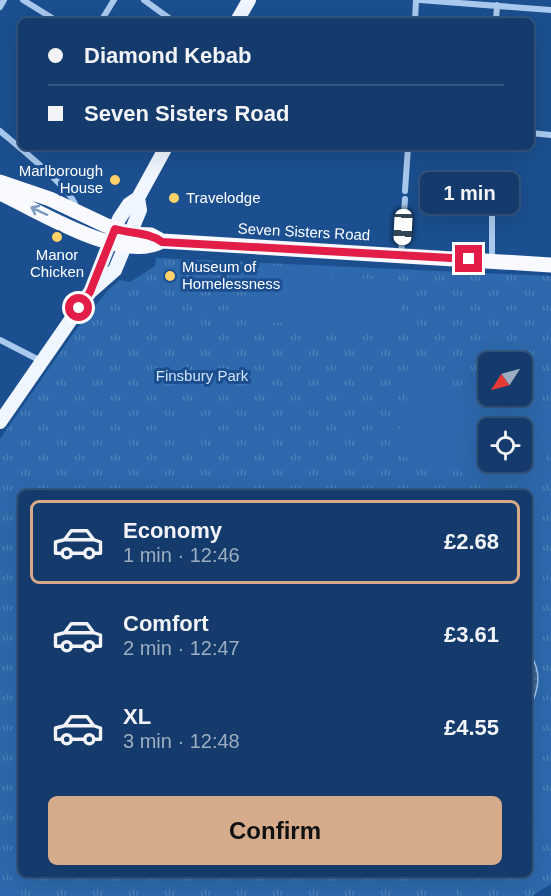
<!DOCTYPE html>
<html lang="en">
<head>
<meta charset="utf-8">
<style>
  :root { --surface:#143b6b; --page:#214673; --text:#f1f3f6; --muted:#9dadc1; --line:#33557e; --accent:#d6ab8b }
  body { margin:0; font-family:Arial,sans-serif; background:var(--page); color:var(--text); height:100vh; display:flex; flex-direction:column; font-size:22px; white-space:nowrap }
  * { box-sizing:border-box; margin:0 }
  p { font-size:20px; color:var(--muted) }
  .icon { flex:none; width:33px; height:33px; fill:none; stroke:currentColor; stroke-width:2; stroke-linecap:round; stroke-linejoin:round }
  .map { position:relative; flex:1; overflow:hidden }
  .panel { position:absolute; left:18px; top:490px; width:514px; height:387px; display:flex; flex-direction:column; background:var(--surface); border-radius:9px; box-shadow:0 6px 24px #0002,0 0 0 2px var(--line) }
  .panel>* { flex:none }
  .hud { position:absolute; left:18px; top:18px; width:516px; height:132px; border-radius:9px; box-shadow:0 6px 24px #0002,0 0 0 2px var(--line); display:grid; align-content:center; height:132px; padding:0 30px; background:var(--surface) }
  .needle { width:39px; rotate:234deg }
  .tools { position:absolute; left:478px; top:352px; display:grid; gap:12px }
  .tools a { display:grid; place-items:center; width:54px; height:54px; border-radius:9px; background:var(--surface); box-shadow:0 6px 24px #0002,0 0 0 2px var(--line); font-size:30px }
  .end { position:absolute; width:27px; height:27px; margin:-14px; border:8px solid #e11d48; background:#fff; box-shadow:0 0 0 3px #fff }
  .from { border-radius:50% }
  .bubble { position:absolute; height:42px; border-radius:9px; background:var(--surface); box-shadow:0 6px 24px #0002,0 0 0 2px var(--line); font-size:20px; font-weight:700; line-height:42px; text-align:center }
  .car { position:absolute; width:18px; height:36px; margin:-18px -9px; border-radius:8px; box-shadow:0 0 4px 2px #0007; background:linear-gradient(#fff 24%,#345 0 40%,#fff 0 76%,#345 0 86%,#fff 0) }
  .hud b { display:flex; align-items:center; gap:21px; height:57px; font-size:22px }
  .hud b+b { border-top:2px solid var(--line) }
  .hud i { width:15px; height:15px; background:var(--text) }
  ul { padding:10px 0 0; list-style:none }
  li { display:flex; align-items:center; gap:18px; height:84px; margin:0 12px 9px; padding:0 18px; border:3px solid transparent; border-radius:9px }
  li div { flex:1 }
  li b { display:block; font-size:22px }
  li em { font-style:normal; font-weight:700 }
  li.on { border-color:var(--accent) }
  li>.icon { width:54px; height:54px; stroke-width:1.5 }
  .action { display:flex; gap:12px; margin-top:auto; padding:12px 30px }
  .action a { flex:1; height:69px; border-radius:9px; background:var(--accent); color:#111; font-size:24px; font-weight:700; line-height:69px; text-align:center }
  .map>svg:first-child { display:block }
  .park { fill:url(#park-tufts); fill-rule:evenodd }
  .pitch { fill:#2e69ad; fill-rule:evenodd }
  .water { fill:url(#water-rules); stroke:#9cc4f0; stroke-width:1.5 }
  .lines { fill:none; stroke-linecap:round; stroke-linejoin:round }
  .minor { stroke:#a9c9ee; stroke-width:6 }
  .primary { stroke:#f0f6ff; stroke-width:14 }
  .trunk { stroke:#f8faff; stroke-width:15 }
  .oneway { stroke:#7e9cc1 }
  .route { stroke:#e11d48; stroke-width:8 }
  .poi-dot { fill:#ffd166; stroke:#1b4f8f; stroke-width:2 }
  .labels { text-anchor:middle; stroke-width:6; stroke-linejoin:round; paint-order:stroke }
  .poi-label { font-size:15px; fill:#fff; stroke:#1b4f8f; text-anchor:start }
  .street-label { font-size:15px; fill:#fff; stroke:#1b4f8f }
  .park-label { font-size:15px; fill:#cfe3fa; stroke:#1b4f8f }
</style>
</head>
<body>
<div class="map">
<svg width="551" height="896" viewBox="0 0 551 896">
  <defs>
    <pattern id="park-tufts" width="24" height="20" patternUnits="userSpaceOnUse" patternTransform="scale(1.5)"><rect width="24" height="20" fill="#2e69ad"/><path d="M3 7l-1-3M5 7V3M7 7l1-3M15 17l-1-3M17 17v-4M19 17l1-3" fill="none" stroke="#4d80b9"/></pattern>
    <pattern id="water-rules" width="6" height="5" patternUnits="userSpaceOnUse" patternTransform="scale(1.5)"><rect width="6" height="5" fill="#3c6290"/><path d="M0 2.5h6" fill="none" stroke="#597aa1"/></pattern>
  </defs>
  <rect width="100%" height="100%" fill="#1b4f8f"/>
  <path class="park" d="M156 258 551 276V884L532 896H0V439L75 331 108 290 120 280 130 282 155 266ZM489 363H522V396H489ZM489 429H522V462H489ZM21 494H530V874H21Z"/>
  <path class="pitch" d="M253 268 403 282 399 334 249 320Z
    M413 375 551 411V437L537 492 393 454ZM489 429H522V462H489Z
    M179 409 195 412 192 432 176 430Z
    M542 800 551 814V837L546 841 530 814V807Z
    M431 875H445L458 896H437L426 878Z
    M451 875H472L479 885 463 895Z"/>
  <path class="water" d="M530 654C542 672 539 689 530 707Z"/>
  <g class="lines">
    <path class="minor" d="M23 0 57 21
      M144 0 173 21
      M420 0 551 10
      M0 7 4 0
      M101 21 114 0
      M415 21 416 0
      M496 21 497 5
      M0 131C15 144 76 192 76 208
      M531 133 551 135
      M405 191 408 147
      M401 255 405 199
      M492 260V192
      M0 340 41 361"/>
    <path class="primary" d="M237 21 249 0
      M91 290 119 219 129 204 138 198 166 147
      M0 422 90 292 115 270 140 210 138 198"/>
    <path class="trunk" d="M0 182 50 199 105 225 131 234 151 235 162 241 551 265
      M0 193C39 211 122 264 162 241"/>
  </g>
  <defs><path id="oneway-shaft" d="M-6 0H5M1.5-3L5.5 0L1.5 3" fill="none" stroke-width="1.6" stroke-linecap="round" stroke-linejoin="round" transform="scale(1.5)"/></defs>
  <use class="oneway" href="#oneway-shaft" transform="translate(39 211) rotate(-155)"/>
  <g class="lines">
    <path class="route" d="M79 308 90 292 115 229C132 234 148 232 162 242L469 259"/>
  </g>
  <g class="poi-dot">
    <circle cx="115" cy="180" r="6"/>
    <circle cx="174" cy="198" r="6"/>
    <circle cx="57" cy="237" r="6"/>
    <circle cx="170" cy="276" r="6"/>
  </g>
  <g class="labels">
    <g class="poi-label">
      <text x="103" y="176" text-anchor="end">Marlborough<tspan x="103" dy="17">House</tspan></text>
      <text x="186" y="203">Travelodge</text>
      <text x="57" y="260" text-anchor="middle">Manor<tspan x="57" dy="17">Chicken</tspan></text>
      <text x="182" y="272">Museum of<tspan x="182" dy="17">Homelessness</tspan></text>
    </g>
    <g class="street-label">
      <text transform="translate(304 232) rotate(3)" y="5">Seven Sisters Road</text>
    </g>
    <g class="park-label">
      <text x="202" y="381">Finsbury Park</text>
    </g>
  </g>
</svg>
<div class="tools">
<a><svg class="needle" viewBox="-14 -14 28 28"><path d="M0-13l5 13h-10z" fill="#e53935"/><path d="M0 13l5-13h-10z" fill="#9dadc1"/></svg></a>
<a><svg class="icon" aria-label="locate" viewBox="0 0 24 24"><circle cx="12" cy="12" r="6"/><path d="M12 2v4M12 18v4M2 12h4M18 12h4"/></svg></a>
</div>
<i class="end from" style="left:79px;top:308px"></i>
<i class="end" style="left:469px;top:259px"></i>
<div class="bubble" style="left:420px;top:172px;width:99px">1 min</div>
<i class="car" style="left:403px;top:227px;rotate:183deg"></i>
<div class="hud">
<b><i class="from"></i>Diamond Kebab</b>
<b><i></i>Seven Sisters Road</b>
</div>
<section class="panel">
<ul>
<li class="on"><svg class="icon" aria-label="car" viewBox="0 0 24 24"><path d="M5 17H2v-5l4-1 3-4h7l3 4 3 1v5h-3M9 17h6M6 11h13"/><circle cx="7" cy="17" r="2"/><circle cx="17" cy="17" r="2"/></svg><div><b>Economy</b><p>1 min · 12:46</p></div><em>£2.68</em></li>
<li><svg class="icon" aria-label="car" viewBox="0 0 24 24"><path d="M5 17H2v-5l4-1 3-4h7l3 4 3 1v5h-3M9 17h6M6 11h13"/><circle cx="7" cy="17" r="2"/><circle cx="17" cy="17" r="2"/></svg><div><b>Comfort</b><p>2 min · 12:47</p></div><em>£3.61</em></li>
<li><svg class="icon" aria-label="car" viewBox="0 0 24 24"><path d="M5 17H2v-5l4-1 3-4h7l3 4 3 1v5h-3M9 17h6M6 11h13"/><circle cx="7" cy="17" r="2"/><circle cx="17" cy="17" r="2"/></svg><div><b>XL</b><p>3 min · 12:48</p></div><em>£4.55</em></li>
</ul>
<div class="action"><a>Confirm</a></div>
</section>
</div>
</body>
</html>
